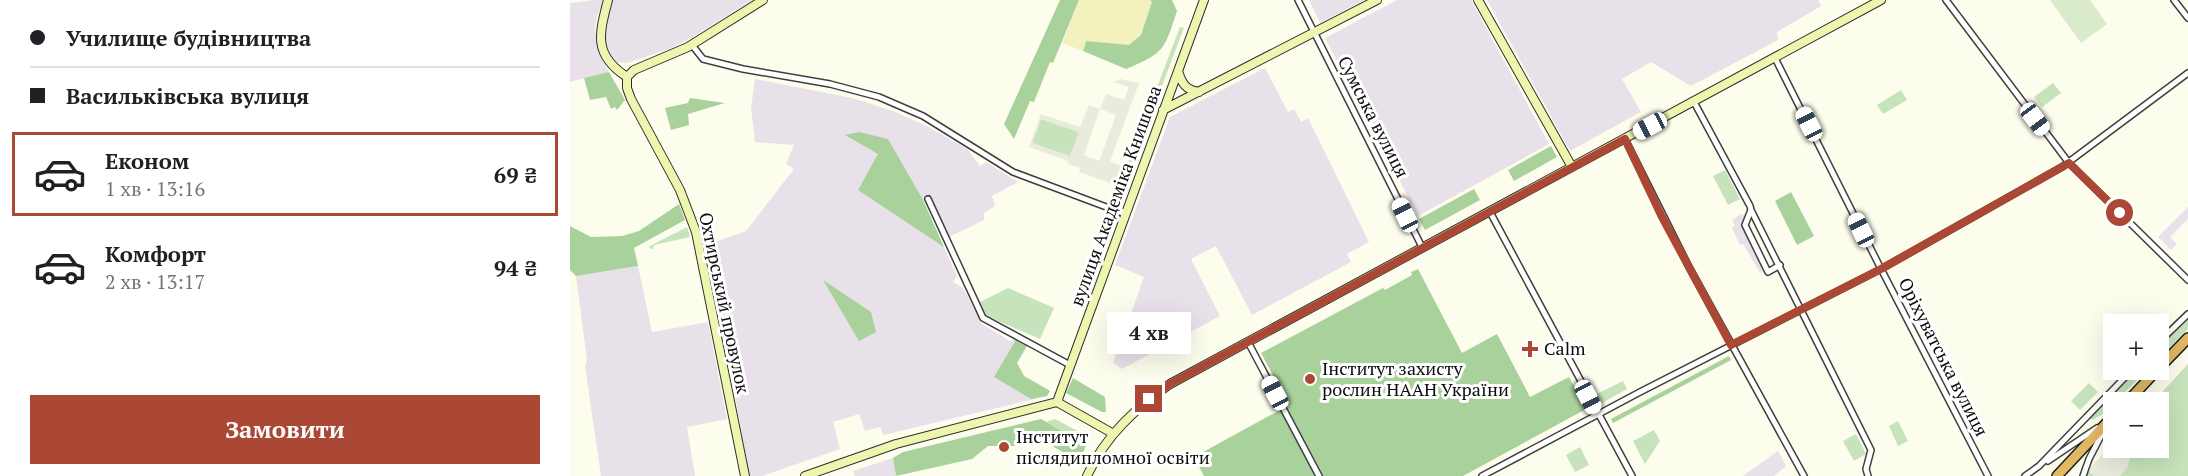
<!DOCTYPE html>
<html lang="uk">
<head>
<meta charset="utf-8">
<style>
  :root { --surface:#fff; --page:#f6f6f6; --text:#202124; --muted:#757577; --line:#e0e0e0; --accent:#aa4835 }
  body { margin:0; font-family:"PT Serif",serif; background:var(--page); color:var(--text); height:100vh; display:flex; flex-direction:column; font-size:22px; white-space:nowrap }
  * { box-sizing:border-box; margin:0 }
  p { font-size:20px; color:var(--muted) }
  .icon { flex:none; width:33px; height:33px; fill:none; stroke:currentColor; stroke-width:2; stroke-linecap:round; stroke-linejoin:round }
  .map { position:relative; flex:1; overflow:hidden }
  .side { display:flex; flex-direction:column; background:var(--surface); width:570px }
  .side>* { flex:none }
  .hud { display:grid; align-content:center; height:132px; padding:0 30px; background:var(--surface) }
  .buttons { position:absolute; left:1533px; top:314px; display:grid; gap:12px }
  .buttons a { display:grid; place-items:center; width:66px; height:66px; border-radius:0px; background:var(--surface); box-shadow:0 6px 24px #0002; font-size:30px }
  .end { position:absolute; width:27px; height:27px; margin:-14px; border:8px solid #aa4835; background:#fff; box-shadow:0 0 0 3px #fff }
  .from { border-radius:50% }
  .bubble { position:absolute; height:42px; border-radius:0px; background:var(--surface); box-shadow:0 6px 24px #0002; font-size:20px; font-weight:700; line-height:42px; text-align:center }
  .car { position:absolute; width:18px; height:36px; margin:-18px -9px; border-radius:8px; box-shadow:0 0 4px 2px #0007; background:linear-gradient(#fff 24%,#345 0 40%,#fff 0 76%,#345 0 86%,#fff 0) }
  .hud b { display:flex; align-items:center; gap:21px; height:57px; font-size:22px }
  .hud b+b { border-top:2px solid var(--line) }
  .hud i { width:15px; height:15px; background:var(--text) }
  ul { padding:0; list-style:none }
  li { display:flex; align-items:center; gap:18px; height:84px; margin:0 12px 9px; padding:0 18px; border:3px solid transparent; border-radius:0px }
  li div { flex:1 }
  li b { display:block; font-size:22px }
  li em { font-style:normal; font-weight:700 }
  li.on { border-color:var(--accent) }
  li>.icon { width:54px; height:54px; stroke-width:1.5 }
  .button { display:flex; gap:12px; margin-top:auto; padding:12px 30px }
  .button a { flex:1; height:69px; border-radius:0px; background:var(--accent); color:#fff; font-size:24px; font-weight:700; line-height:69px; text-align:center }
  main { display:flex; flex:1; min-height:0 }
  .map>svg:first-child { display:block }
  .industrial { fill:#e9e1e9 }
  .green { fill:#c7e3bb }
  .forest { fill:#a9d19c }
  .sand { fill:#f3f2bf }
  .pitch { fill:#d9ebcb }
  .plaza { fill:#ebebdd; fill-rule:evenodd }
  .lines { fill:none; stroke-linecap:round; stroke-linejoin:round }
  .street-casing { stroke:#3f3f3f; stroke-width:8 }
  .secondary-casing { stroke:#2e2e2e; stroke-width:10 }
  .highway-casing { stroke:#1d1d1d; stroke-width:12 }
  .street { stroke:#fff; stroke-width:5 }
  .secondary { stroke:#eef5af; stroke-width:8 }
  .highway { stroke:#e2b865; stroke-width:9 }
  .route { stroke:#aa4835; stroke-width:8 }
  .poi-dot { fill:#aa4835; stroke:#fff; stroke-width:2 }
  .labels { text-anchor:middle; stroke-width:6; stroke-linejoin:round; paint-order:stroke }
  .street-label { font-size:18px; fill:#0c0c0c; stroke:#fff }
  .poi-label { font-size:18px; fill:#0c0c0c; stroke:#fff; text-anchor:start }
</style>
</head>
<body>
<main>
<section class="side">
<div class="hud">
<b><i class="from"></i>Училище будівництва</b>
<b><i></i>Васильківська вулиця</b>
</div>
<ul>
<li class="on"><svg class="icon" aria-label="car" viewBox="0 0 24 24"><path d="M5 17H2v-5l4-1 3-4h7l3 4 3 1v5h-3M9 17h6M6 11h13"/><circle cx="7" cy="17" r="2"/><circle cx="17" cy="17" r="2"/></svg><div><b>Економ</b><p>1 хв · 13:16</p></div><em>69 ₴</em></li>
<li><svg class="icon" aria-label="car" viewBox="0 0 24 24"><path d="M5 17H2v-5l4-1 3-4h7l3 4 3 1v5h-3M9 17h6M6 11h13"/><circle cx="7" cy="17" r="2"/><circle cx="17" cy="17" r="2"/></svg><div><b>Комфорт</b><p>2 хв · 13:17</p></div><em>94 ₴</em></li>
</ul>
<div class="button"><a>Замовити</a></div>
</section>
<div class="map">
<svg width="1618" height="476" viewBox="0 0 1618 476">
  <rect width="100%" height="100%" fill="#fcfded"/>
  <path class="industrial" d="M25 0H34L27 16 25 31 32 60 39 72 0 82V3Z
    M43 0H182L119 39 99 49 57 63 47 62 42 57 36 44 35 30Z
    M739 0H794L750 23Z
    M827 0H901L979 144 848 216 755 38Z
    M917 0H1248L1251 6 1207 32 1208 40 1121 86 1081 62 1052 79 1071 112 1000 151Z
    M695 68 718 112 724 109 731 122 738 118 799 242 777 254 781 262 682 315 646 246 621 259 650 316 552 369 543 363 574 277 545 265 600 117Z
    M185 79 282 98 323 111 357 126 397 149 410 166 416 162 448 182 422 196 425 206 414 213V220L379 237 360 197 353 201 387 276 383 282 393 288 412 324 440 341 447 338 458 344 447 363 454 376 480 391 477 396 313 435 310 427 295 431 289 414 263 422 270 449 192 476H179L165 395 134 246 176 231 224 169 216 164 224 145 185 142 181 108Z
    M1618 207V219L1600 237 1607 244 1601 250 1588 237Z
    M1171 214 1176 216 1173 222V228L1193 271 1190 273 1173 244 1170 245 1162 228 1165 226 1162 220Z
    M68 266 82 332 138 322 157 419 117 427 125 476H31L15 366 17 360 6 276Z
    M1208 451 1216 466 1204 476H1173Z
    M323 458 326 476H285L283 471Z"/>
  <path class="green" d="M610 27 614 28 559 172 555 171Z
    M1483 83 1491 93 1472 107 1464 97Z
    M1331 90 1337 100 1313 114 1307 105Z
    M471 119 509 132 500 157 462 143Z
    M1155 170 1170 199 1158 205 1143 176Z
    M117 227 120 237 84 245 83 249 79 248 80 246Z
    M438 288 484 308 470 339 417 316 410 302Z
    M1618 317V329L1589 358V347Z
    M1618 364V476H1513L1543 444 1544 447H1588V402H1583Z
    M1567 369H1578L1533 414 1522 420 1520 417Z
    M1053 381 1057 389 1030 404 1025 395Z
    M1519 383 1528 392 1510 410 1501 401Z
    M485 419 517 436 516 445 476 422Z
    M1328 421 1338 441 1328 446 1319 426Z
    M1084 430 1090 441 1075 464 1063 441Z
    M1286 434 1296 454 1284 461 1273 441Z
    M1010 447 1019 465 1005 472 996 455Z"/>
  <path class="forest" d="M490 0H509L483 63 480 62 464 102 460 101 444 139 434 124Z
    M578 0H602L607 11C594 50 595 53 556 69L513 51 516 41 582 1Z
    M39 72 55 100 47 110 45 107 41 109 36 97 20 100 14 78Z
    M120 98 155 103 118 114 119 125 101 130 95 108 118 103Z
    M289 132 318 139 353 200 374 247 288 190 308 154 275 135Z
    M981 146 987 157 944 181 938 170Z
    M904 189 910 200 855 230 849 219Z
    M1221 192 1244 236 1227 245 1205 201Z
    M109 204 115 220 64 248 68 266 6 276 0 270V226L21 237 52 236 69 231Z
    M848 269 892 353 927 334 960 397 999 377 1016 409 893 476H634L624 457 719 405 691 353 813 288 815 290 842 275 841 272Z
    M253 280 301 312 306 332 289 341Z
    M447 338 458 344 447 363 454 376 480 391 477 396 461 399 424 377Z
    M1159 356 1161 360 1043 423 1041 419Z
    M503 378 535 397 536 412H532L496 393Z
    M471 419 516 445 510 462 456 431 447 446H418L402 459 326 476 323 458 333 452Z"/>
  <path class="sand" d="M509 0H577L582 2 571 35 559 45 516 41 513 51 492 43Z"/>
  <path class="pitch" d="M1480 0H1520L1537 24 1511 43Z"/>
  <path class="plaza" d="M550 79 569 83 540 161 556 168 555 171 560 173 554 188 509 172 510 168 498 164V161L459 147 471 114 510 127 519 105 530 109 536 94 554 100 559 87 543 82ZM530 109 546 115 529 161 514 155ZM471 119 509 132 500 156 462 143Z
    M1543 444 1544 447H1555L1560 458 1558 467 1550 476H1524L1518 471Z"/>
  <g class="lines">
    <defs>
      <path id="street" d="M728 0 852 247
        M1376 0 1499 163 1618 280
        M1604 0 1618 18
        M122 45 133 59 173 69 260 84 309 97 353 116 443 172 555 214
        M1205 58 1308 263 1418 476
        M1124 102 1180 206 1181 210 1175 225 1198 272 1210 265
        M1055 139 1119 267 1234 476
        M358 199 413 318 500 365
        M1181 210 1301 450 1296 469 1298 476
        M920 212 1062 476
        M678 342 749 476
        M1588 343 1618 314
        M1478 461 1527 428
        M912 476 1070 392 1311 269 1492 167 1618 73
        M1455 476 1469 466 1563 369
        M1513 476 1519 459 1534 430"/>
      <path id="secondary" d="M38 0C29 34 23 55 57 77
        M908 0 1002 167
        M608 71C612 84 616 90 629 92
        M57 77V88L61 99 110 190 126 232 175 476
        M57 77 64 70 118 47 193 0
        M593 110 807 0
        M487 402 634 0
        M487 402 542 433
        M235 476 326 444 487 402
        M517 476C535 436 565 409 600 384L1311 0"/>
      <path id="highway" d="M1588 369 1618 338
        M1557 402 1588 369
        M1487 476 1544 415"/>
    </defs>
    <use href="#street" class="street-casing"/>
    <use href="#secondary" class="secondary-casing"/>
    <use href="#highway" class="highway-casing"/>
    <use href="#street" class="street"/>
    <use href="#secondary" class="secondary"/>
    <use href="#highway" class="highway"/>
  </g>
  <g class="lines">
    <path class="route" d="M579 399 600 384 1055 139 1092 217 1161 345 1311 269 1499 163 1550 213"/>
  </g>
  <g class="poi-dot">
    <path d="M957 340h6v6h6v6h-6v6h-6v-6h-6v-6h6z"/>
    <circle cx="740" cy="379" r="6"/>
    <circle cx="434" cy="447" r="6"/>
  </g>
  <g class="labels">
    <g class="street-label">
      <text transform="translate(803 117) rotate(63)" y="6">Сумська вулиця</text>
      <text transform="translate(546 196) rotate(-70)" y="6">вулиця Академіка Книшова</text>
      <text transform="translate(154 303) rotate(78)" y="6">Охтирський провулок</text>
      <text transform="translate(1373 357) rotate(63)" y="6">Оріхуватська вулиця</text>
    </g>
    <g class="poi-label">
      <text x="974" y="355">Calm</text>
      <text x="752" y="375">Інститут захисту<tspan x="752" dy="21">рослин НААН України</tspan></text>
      <text x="446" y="443">Інститут<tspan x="446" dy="21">післядипломної освіти</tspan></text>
    </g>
  </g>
</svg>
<div class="buttons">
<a>+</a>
<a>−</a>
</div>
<i class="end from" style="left:1550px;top:213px"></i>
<i class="end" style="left:579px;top:399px"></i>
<div class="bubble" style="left:537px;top:312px;width:84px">4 хв</div>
<i class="car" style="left:1465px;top:119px;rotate:143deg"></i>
<i class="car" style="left:1239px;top:124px;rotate:333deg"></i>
<i class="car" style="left:1080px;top:126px;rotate:242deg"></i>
<i class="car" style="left:835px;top:215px;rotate:334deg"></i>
<i class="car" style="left:1291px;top:230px;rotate:334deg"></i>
<i class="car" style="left:705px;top:393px;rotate:332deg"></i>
<i class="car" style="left:1018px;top:397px;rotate:152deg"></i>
</div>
</main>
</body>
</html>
